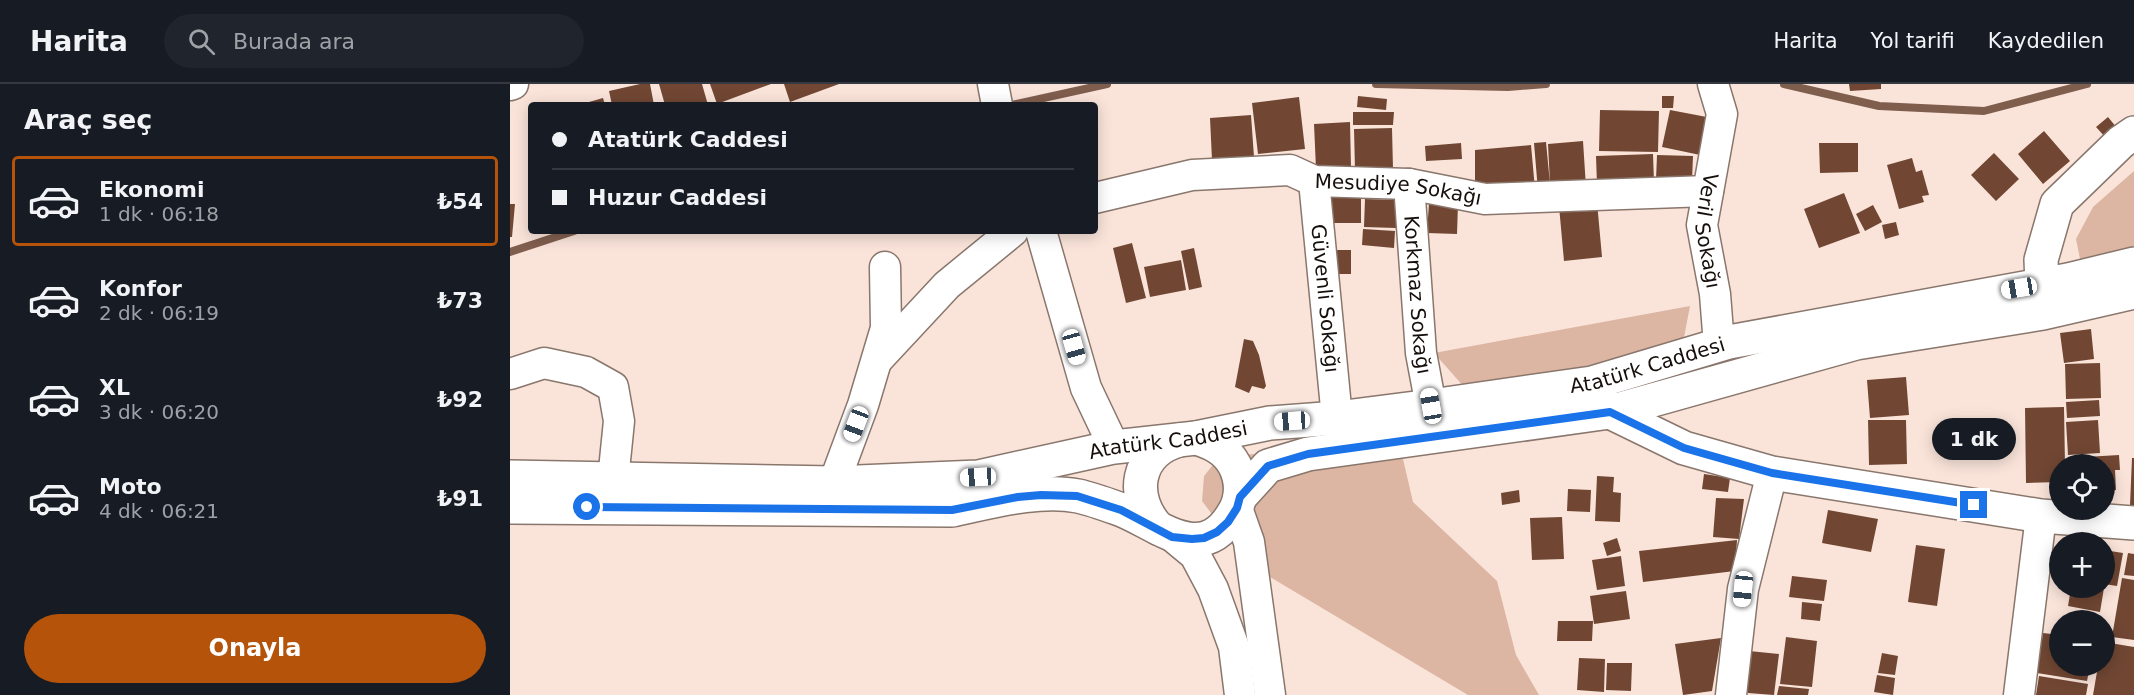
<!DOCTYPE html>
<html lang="tr">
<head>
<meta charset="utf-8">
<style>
  :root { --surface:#171b24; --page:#20242c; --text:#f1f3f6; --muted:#9ea1a6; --line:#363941; --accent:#b45309 }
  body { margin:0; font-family:"DejaVu Sans",sans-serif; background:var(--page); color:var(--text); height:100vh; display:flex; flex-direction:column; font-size:22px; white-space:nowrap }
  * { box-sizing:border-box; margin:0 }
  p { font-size:20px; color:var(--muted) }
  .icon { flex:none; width:33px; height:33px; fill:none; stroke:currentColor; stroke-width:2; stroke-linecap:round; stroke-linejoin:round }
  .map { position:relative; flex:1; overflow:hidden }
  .drawer { display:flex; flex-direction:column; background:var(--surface); width:510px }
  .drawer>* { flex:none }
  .guide { position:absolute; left:18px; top:18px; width:570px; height:132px; border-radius:6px; box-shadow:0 3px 15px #0003; display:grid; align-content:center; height:132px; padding:0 24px; background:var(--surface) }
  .fabs { position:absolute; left:1539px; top:370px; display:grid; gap:12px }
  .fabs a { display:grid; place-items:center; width:66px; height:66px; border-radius:50%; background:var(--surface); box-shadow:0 3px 15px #0003; font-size:30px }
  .end { position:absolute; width:27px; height:27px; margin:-14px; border:8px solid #1a73e8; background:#fff; box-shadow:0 0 0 3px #fff }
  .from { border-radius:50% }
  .bubble { position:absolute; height:42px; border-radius:21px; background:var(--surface); box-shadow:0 3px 15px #0003; font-size:20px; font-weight:600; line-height:42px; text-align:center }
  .car { position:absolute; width:18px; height:36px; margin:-18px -9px; border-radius:8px; box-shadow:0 0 4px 2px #0007; background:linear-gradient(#fff 24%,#345 0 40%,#fff 0 76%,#345 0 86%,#fff 0) }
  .guide b { display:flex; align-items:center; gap:21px; height:57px; font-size:22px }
  .guide b+b { border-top:2px solid var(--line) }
  .guide i { width:15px; height:15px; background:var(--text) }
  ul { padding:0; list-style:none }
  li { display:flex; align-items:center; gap:18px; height:90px; margin:0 12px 9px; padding:0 12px; border:3px solid transparent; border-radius:6px }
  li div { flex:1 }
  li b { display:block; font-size:22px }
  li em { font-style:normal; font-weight:600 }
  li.selected { border-color:var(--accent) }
  li>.icon { width:54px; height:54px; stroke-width:1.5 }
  h2 { padding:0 24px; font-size:27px; line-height:72px }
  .button { display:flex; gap:12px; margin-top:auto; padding:12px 24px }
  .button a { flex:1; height:69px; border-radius:36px; background:var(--accent); color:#fff; font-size:24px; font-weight:600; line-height:69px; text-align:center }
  header { display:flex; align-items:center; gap:36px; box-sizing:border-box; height:84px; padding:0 30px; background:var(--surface); border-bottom:2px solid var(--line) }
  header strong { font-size:28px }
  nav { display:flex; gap:33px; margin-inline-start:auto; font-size:21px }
  .search { width:420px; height:54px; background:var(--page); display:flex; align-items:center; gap:15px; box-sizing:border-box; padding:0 21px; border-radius:33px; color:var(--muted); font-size:22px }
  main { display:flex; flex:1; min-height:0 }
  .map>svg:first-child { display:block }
  .green { fill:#dcb6a3 }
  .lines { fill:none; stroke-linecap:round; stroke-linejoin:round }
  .stream { stroke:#805e4e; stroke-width:8 }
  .building { fill:#714733 }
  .minor-casing { stroke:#89766c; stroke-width:33 }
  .major-casing { stroke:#89766c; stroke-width:36 }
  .minor { stroke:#fff; stroke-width:30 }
  .major { stroke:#fff; stroke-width:33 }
  .route { stroke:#1a73e8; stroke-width:8 }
  .labels { text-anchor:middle; stroke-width:6; stroke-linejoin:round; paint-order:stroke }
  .street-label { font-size:20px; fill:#150e0b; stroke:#fae4da }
</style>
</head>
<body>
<header>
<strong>Harita</strong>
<div class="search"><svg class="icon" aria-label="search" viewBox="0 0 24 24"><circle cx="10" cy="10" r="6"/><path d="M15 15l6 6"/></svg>Burada ara</div>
<nav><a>Harita</a><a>Yol tarifi</a><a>Kaydedilen</a></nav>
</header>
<main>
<section class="drawer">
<h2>Araç seç</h2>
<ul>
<li class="selected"><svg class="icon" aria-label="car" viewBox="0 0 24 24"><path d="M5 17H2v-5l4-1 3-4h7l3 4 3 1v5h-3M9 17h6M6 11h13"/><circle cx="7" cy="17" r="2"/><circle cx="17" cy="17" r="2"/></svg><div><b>Ekonomi</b><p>1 dk · 06:18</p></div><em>₺54</em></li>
<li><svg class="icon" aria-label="car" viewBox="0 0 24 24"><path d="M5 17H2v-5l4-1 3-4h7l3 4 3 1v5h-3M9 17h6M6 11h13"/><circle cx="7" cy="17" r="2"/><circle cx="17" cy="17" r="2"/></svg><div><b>Konfor</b><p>2 dk · 06:19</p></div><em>₺73</em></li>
<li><svg class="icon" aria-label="car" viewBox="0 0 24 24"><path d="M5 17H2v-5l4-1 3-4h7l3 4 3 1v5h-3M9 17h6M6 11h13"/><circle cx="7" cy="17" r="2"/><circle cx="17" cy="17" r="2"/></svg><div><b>XL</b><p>3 dk · 06:20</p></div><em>₺92</em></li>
<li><svg class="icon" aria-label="car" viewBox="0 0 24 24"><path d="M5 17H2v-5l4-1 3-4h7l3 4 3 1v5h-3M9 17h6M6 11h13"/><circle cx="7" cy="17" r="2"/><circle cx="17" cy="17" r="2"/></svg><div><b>Moto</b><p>4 dk · 06:21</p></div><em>₺91</em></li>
</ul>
<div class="button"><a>Onayla</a></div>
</section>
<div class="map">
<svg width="1624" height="611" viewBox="0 0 1624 611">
  <rect width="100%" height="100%" fill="#fae4da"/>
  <path class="green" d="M1624 87V166L1571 180 1566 155 1583 123Z
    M1180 222 1172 264 1082 291 955 304 924 269Z
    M890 362 903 418 987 497 1006 571 1029 611H958L740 481 692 417 694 392 710 372Z"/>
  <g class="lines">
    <path class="stream" d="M866 0 998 3 1036 0
      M1274 0 1369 22 1474 27 1577 0
      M502 21 597 0
      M0 168 64 147"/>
  </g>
  <path class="building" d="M130 0H140L144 21H102L99 7Z
    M149 0H192L198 21H155Z
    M200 0H261L207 20Z
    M274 0H329L280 18Z
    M1339 0H1371V5L1340 7Z
    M848 12 877 15 876 26 847 23Z
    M1152 12H1164L1163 24H1152Z
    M789 13 795 65 748 70 742 19Z
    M93 14 95 21H72V20Z
    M1090 26 1149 27 1148 68 1089 67Z
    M1160 26 1202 34 1195 72 1152 63Z
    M843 28H884L883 41H843Z
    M741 31 744 73 702 76 700 34Z
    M1598 33 1607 44 1596 54 1586 43Z
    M840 38 841 84 806 85 804 40Z
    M882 44 883 85 845 86 844 45Z
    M1534 47 1560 77 1533 100 1508 70Z
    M1073 57 1076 103 1028 107 1024 59 1036 58 1040 100 1038 60Z
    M951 59 952 75 916 77 915 62Z
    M1309 59H1348V88L1310 89Z
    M1021 61 1025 105 965 102V66Z
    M1484 69 1509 95 1486 117 1461 91Z
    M1143 70 1144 98 1087 101 1086 72Z
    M1147 71 1183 72 1182 97 1146 96Z
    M1402 74 1406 88 1412 86 1419 111 1412 112 1414 118 1389 125 1377 81Z
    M851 105V139H814V106Z
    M1334 109 1350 149 1309 164 1294 125Z
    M855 115 887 116 886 144 854 143Z
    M1087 118 1092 173 1054 177 1049 122Z
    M919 119 948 120 947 150 917 149Z
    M0 120H5L2 153H0Z
    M1363 121 1372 138 1355 147 1346 130Z
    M1386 138 1389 151 1375 155 1372 141Z
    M853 145 885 147 884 164 852 161Z
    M622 159 636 214 616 219 603 164Z
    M684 164 692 203 679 206 671 167Z
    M816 166H841V190H816Z
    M671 176 676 206 640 213 634 183Z
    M1581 245 1584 275 1554 279 1550 249Z
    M734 255 743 257 749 271 756 302 754 305 742 302 739 309 725 303Z
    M1590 279 1591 314 1556 315 1555 280Z
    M1396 293 1399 331 1360 334 1357 296Z
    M1589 316 1590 332 1557 334 1556 318Z
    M1554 323 1555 381H1550V398L1516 399 1515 324Z
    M1358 336H1396L1397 380 1359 381Z
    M1588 336 1590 369 1558 371 1556 338Z
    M1609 371 1610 386H1605L1606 406 1594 407V381H1559V374Z
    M1622 374H1624V421H1620Z
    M1194 390 1220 394 1218 408 1192 405Z
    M1087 392 1104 393 1103 408 1111 409 1110 438 1085 437Z
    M1058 405 1081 406 1080 428 1057 427Z
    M1009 406 1010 418 992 421 991 409Z
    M1206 414 1234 415 1229 455 1203 453Z
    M1318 426 1368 435 1361 468 1312 459Z
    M1052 433 1054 475 1022 476 1020 434Z
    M1107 454 1111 467 1097 472 1093 459Z
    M1227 456 1225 487 1133 498 1129 467Z
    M1406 461 1435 465 1427 522 1398 518Z
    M1594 466 1613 469 1607 502 1594 500Z
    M1618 469 1624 470V492L1614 491Z
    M1111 472 1115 502 1087 506 1082 476Z
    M1282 492 1317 496 1314 517 1279 513Z
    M1612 494 1624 496V556L1602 553Z
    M1561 504H1594L1590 528 1558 522Z
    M1116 507 1120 535 1084 540 1080 512Z
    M1292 518 1312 520 1310 537 1291 535Z
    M1048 537H1083L1082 557H1047Z
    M1533 549 1550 551V582H1580L1577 597 1527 589Z
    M1276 553 1307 557 1302 603 1270 600Z
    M1211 554 1202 607 1173 611 1165 560Z
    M1594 558 1624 563V611H1583L1588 582H1594Z
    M1229 566 1269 570 1264 611 1225 608Z
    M1372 569 1388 572 1385 591 1368 589Z
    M1069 574 1095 575 1094 608 1067 606Z
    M1097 579H1122L1121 607 1096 606Z
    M1367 591 1385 594 1383 611 1364 608Z
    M1529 592 1578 600 1576 611H1526Z
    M1269 602 1299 605 1298 611H1267Z"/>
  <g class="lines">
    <defs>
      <g id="minor">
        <path d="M483 0 487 21"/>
        <path id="s1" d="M1203 0 1212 30 1192 141 1205 210 1209 261"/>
        <path d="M0 1 3 0"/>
        <path id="s2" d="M804 97 827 334"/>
        <path id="s3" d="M899 100 911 269 921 322"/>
        <path id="s4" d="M585 114 682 91 780 86 804 97 899 100 975 115 1198 107"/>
        <path d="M531 147 576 304 604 363"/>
        <path d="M369 274 437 201 503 147"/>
        <path d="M0 290 34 279 76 288 103 303 109 337 103 396"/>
        <path d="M324 399 353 321 376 244 375 183"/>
        <path d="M727 424 739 458 760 611"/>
        <path d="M662 452 685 471 703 505 724 563 730 611"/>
        <path d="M1221 611 1233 505 1262 389"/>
        <path d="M1509 611 1531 432"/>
      </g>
      <g id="major">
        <path d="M1533 221 1531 176 1547 120 1611 58 1624 49"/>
        <path d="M1095 321 1100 328 1174 364 1262 389 1531 432 1624 439"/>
        <path id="s5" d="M0 393 324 399 468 393 604 363 686 354 760 339 827 334 921 322 1082 299 1219 258 1558 196 1624 180"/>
        <path d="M730 413 758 382 798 370 1100 328 1346 259 1533 229 1624 208"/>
        <path d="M0 423 442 426C480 418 530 404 568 412 582 415 598 421 612 426 649 441 692 482 723 430 732 416 733 398 725 382 717 366 703 359 686 354"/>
        <path d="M648 444C619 413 626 368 669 356"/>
      </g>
    </defs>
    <use href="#minor" class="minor-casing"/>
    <use href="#major" class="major-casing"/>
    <use href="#minor" class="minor"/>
    <use href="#major" class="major"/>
  </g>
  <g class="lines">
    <path class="route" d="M77 423 442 426 508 413 531 411 567 412 611 426 662 453 682 455 694 454 707 448 718 438 727 424 730 413 758 382 798 370 1100 328 1174 364 1262 389 1464 421"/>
  </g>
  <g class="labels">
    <g class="street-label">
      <text dy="7" stroke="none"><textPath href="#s4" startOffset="309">Mesudiye Sokağı</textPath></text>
      <text dy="7" stroke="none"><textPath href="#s1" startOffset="150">Veril Sokağı</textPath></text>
      <text dy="7" stroke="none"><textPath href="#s3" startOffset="111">Korkmaz Sokağı</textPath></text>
      <text dy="7" stroke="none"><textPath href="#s2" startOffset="118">Güvenli Sokağı</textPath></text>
      <text dy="7" stroke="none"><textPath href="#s5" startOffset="1148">Atatürk Caddesi</textPath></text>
      <text dy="7" stroke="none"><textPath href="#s5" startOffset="662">Atatürk Caddesi</textPath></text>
    </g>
  </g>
</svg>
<div class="fabs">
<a><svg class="icon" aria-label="locate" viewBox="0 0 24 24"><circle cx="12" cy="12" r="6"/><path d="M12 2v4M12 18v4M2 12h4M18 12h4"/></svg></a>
<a>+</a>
<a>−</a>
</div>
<i class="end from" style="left:77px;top:423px"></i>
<i class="end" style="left:1464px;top:421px"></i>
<div class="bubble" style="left:1422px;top:334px;width:84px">1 dk</div>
<i class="car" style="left:1509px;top:204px;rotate:260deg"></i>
<i class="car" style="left:564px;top:263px;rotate:164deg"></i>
<i class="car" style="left:921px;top:322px;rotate:350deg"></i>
<i class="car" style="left:782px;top:337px;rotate:266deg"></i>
<i class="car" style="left:346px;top:340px;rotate:201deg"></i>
<i class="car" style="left:468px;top:393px;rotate:267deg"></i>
<i class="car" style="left:1233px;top:505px;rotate:186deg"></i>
<div class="guide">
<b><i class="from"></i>Atatürk Caddesi</b>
<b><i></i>Huzur Caddesi</b>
</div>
</div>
</main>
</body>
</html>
